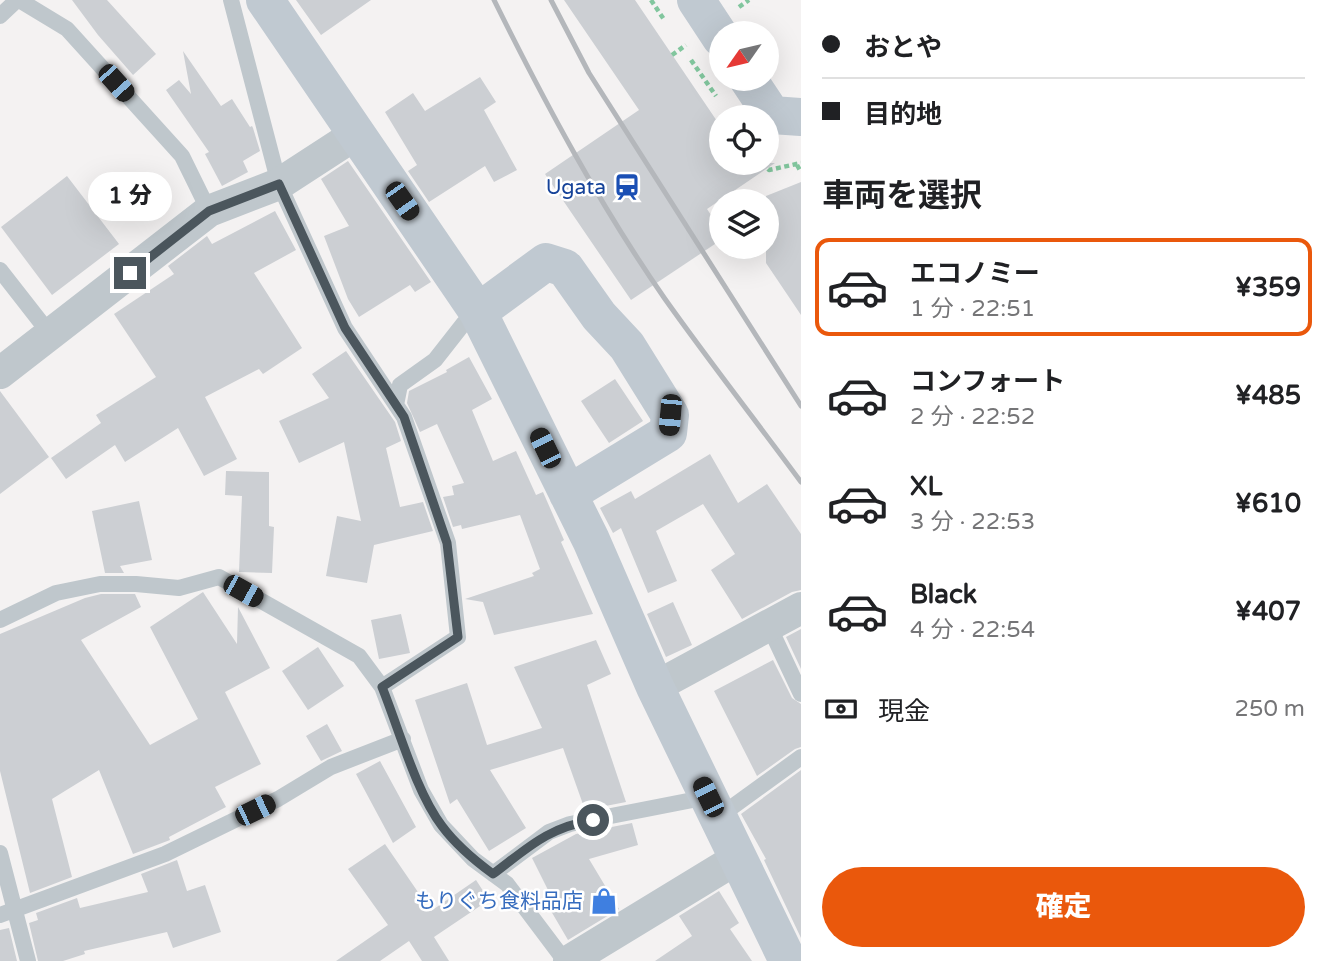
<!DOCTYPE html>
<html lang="ja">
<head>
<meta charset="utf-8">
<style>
  :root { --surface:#fff; --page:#f6f6f6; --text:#202124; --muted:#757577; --line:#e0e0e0; --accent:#ea580c }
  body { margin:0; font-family:"Varela Round","Noto Sans JP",sans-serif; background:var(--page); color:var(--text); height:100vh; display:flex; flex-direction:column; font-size:26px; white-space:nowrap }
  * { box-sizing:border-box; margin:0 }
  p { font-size:23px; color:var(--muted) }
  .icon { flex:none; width:38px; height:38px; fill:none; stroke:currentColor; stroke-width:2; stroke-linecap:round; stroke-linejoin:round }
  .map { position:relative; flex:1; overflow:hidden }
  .drawer { display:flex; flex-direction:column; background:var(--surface); width:525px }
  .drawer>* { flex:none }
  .banner { display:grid; align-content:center; height:154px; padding:0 21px; background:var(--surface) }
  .needle { width:46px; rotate:236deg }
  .buttons { position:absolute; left:709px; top:21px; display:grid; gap:14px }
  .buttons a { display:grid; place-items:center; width:70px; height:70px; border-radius:50%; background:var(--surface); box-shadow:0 7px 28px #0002; font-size:35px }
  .end { position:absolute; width:32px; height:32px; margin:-16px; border:9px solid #4b565d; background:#fff; box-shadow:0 0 0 4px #fff }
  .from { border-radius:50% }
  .bubble { position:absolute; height:49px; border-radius:24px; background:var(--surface); box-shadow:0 7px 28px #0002; font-size:23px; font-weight:800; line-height:49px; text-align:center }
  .car { position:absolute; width:21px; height:42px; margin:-21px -10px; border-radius:9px; box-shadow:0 0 5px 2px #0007; background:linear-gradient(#222 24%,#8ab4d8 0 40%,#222 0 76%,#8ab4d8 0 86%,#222 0) }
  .banner b { display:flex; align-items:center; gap:24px; height:66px; font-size:26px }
  .banner b+b { border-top:2px solid var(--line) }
  .banner i { width:18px; height:18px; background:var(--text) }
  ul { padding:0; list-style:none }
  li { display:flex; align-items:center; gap:21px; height:98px; margin:0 14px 10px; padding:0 7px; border:4px solid transparent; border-radius:14px }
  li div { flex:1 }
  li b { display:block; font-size:26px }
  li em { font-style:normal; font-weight:800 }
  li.current { border-color:var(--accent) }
  li>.icon { width:63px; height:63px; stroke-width:1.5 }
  h2 { padding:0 21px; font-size:32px; line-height:84px }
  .pay { display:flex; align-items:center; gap:18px; height:77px; padding:0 21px; font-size:26px }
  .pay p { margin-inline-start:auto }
  .action { display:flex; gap:14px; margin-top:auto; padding:14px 21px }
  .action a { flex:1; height:80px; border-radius:42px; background:var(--accent); color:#fff; font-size:28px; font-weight:800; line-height:80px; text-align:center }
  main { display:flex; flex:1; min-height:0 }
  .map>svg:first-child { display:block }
  .building { fill:#cccfd3 }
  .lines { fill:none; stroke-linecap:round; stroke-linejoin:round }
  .path { stroke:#82c69e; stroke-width:4.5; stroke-dasharray:5 3.5; stroke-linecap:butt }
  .lane { stroke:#bfc7cc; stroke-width:16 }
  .street { stroke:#bfc7cc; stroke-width:32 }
  .secondary { stroke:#c0c9d1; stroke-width:38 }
  .rail { stroke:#b4b7bb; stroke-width:5 }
  .route { stroke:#4b565d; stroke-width:9 }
  .labels { text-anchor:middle; stroke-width:5; stroke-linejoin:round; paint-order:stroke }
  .transit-label { font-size:21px; fill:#164399; stroke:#fff; text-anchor:end }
  .shop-label { font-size:21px; fill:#366cbe; stroke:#fff; text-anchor:end }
</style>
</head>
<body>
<main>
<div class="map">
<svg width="801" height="961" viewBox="0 0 801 961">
  <rect width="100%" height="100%" fill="#f4f2f2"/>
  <path class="building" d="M72 0H107L156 54 133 75 98 35Z
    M296 0H371L321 35Z
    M564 0H635L721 127V163H775L707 209 721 230V240L631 300 545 174 639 110Z
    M183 51 221 106 232 99 250 127 252 126 253 128 260 151 243 161 248 172 222 186 205 154 209 152 166 90 179 80 191 94Z
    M480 77 496 102 484 110 517 170 494 182 485 166 429 202 408 171 417 165 385 112 413 93 425 111Z
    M348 161 431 282 415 292 410 285 359 317 348 299 324 236 349 226 321 179Z
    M67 176 119 244 52 295 1 227Z
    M801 182V315L766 263V196Z
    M275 211 296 250 254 273 302 348 263 374 259 369 205 397 237 459 204 476 178 428 125 462 115 445 66 479 51 458 101 423 96 415 156 377 114 314 174 274 168 266 207 236 212 244Z
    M346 351 395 422 401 441 386 448 400 507 423 502 433 531 374 545 367 583 326 576 337 516 361 521 344 442 299 463 279 421 329 398 312 374Z
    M469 357 492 399 472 410 493 461 516 451 536 495 543 492 564 540 561 542 593 614 494 635 483 602 465 599 534 576 532 573 540 569 520 515 462 529 461 525 453 527 443 497 454 495 452 486 464 483 437 424 420 432 407 403 409 391 447 372 446 370Z
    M615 379 643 421 609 443 581 401Z
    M0 391 49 457 0 494Z
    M710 454 738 503 767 484 801 534V590L792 592 742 619 711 570 735 554 703 504 656 531 677 581 648 593 621 528 613 533 600 508 631 491 635 499Z
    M226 471 269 472V526L274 527 272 573 239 572 242 496 225 495Z
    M139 501 152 560 120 566 124 573H105L92 511Z
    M203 592 237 644 238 607 270 668 225 692 261 764 215 787 226 807 169 837 170 840 133 854 99 770 52 799 72 877 30 893 0 771V634L85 598 101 594H135L141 607 81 640 150 745 198 719 150 627Z
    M673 602 692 645 666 657 647 614Z
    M401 614 410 653 379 659 371 620Z
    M801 629V669L786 637Z
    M596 640 611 674 587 685 626 802 585 810 563 748 490 770 526 828 489 851 457 799 450 804 415 700 467 683 487 745 542 728 514 667Z
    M318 647 344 686 308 710 282 671Z
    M773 660 792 698 801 704V747L795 749 757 776 714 691Z
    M327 724 342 751 321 761 306 736Z
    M380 761 416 827 393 843 356 774Z
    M801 770V938L764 860 766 859 741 814Z
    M632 823 638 845 589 859 619 909 568 940 551 911 557 908 532 858 576 834Z
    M385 844 431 911 476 880 489 900 434 937 449 961H422L409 941 380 961H336L388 925 348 869Z
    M177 860 187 891 205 885 221 932 173 948 167 932 84 951 85 954 63 961H38L29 923 38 920 36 913 77 898 80 908 148 892 141 874Z
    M719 891 739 923 730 929 752 961H655L692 936 679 916Z
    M9 928 17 961H0V930Z"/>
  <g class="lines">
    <path class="path" d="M651 0 665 21
      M739 7 749 0
      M672 55 686 45
      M691 60 716 96
      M762 163 769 170 801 163
      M797 165 801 172"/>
    <path class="lane" d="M19 0 67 29 182 156 209 211
      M231 0 279 184 345 328 404 417 448 543 458 637 382 687
      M0 16 17 0
      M0 270 50 334
      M396 405 400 385 435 360 464 323 478 312
      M0 620 56 593 100 584H136L179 588 219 577 359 656 382 687 421 790 441 825 473 859 507 884 565 961
      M769 626 801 694
      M717 818 801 757
      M0 853 28 961
      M493 874 549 832 570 824 708 797
      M0 915 165 854 278 799 331 767 403 739"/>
    <path class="street" d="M0 373 209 211 279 184 356 134
      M655 687 801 608
      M569 961 738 858"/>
    <path class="secondary" d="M265 0 478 312 591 540 655 687 788 961
      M696 0 721 38
      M748 79 772 115 801 117
      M478 312 546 262 565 268 599 316 627 346 670 415 668 433 568 494"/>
    <path class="rail" d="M494 0C545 103 599 204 665 299 709 361 756 421 801 482
      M551 0 589 73 801 406"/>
  </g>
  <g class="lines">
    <path class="route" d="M130 273 209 211 279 184 345 328 404 417 447 543 458 637 382 687C399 729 416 792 442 826 456 845 474 860 493 874 529 847 547 828 593 820"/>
  </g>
  <defs>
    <symbol id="station-bare" viewBox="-9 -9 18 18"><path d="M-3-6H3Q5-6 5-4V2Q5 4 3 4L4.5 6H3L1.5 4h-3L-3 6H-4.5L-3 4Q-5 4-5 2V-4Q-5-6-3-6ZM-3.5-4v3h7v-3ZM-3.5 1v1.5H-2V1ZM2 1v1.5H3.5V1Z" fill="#1a4fb4" stroke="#fff" stroke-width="2.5" paint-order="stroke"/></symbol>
    <symbol id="shop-bare" viewBox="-9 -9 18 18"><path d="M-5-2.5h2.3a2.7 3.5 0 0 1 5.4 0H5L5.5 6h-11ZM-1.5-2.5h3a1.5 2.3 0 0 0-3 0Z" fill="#3f7fe0" stroke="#fff" stroke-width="2.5" paint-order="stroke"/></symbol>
  </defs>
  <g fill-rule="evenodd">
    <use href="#station-bare" x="608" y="168" width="38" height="38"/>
    <use href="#shop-bare" x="585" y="882" width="38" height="38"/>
  </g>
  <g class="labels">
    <g class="transit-label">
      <text x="606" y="194">Ugata</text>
    </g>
    <g class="shop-label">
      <text x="583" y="908">もりぐち食料品店</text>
    </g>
  </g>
</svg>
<div class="buttons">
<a><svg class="needle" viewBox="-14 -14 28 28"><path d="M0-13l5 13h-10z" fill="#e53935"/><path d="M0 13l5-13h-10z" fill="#757577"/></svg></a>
<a><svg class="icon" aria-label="locate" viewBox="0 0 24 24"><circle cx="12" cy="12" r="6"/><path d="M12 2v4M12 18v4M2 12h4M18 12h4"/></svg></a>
<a><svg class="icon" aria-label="layers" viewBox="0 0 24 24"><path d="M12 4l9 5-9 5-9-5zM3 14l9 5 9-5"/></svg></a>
</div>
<i class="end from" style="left:593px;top:820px"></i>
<i class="end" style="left:130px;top:273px"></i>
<div class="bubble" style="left:88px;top:172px;width:84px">1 分</div>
<i class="car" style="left:116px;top:83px;rotate:138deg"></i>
<i class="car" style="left:402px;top:201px;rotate:145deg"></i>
<i class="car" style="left:670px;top:415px;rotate:185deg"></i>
<i class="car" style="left:545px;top:448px;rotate:334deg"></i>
<i class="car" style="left:243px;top:591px;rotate:119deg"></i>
<i class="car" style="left:708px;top:797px;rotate:334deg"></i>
<i class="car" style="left:255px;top:810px;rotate:64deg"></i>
</div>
<section class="drawer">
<div class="banner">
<b><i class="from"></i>おとや</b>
<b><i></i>目的地</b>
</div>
<h2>車両を選択</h2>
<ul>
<li class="current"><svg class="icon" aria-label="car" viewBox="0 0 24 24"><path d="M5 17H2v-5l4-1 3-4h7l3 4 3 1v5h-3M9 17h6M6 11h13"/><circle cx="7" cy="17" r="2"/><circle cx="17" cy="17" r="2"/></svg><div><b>エコノミー</b><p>1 分 · 22:51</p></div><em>¥359</em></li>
<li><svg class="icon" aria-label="car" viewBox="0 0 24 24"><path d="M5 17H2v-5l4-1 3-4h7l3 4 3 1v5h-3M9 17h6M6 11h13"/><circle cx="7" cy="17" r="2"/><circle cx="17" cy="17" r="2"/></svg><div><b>コンフォート</b><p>2 分 · 22:52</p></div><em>¥485</em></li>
<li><svg class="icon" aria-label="car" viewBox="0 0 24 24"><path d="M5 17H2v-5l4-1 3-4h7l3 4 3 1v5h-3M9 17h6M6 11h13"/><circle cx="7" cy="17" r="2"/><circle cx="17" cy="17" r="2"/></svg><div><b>XL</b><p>3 分 · 22:53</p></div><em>¥610</em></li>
<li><svg class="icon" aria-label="car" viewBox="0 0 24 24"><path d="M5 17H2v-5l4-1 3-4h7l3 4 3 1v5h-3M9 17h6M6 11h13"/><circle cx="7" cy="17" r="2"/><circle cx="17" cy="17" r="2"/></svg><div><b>Black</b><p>4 分 · 22:54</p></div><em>¥407</em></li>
</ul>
<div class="pay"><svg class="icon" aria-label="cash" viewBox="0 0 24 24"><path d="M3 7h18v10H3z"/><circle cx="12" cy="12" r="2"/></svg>現金<p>250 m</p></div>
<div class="action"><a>確定</a></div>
</section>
</main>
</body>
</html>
